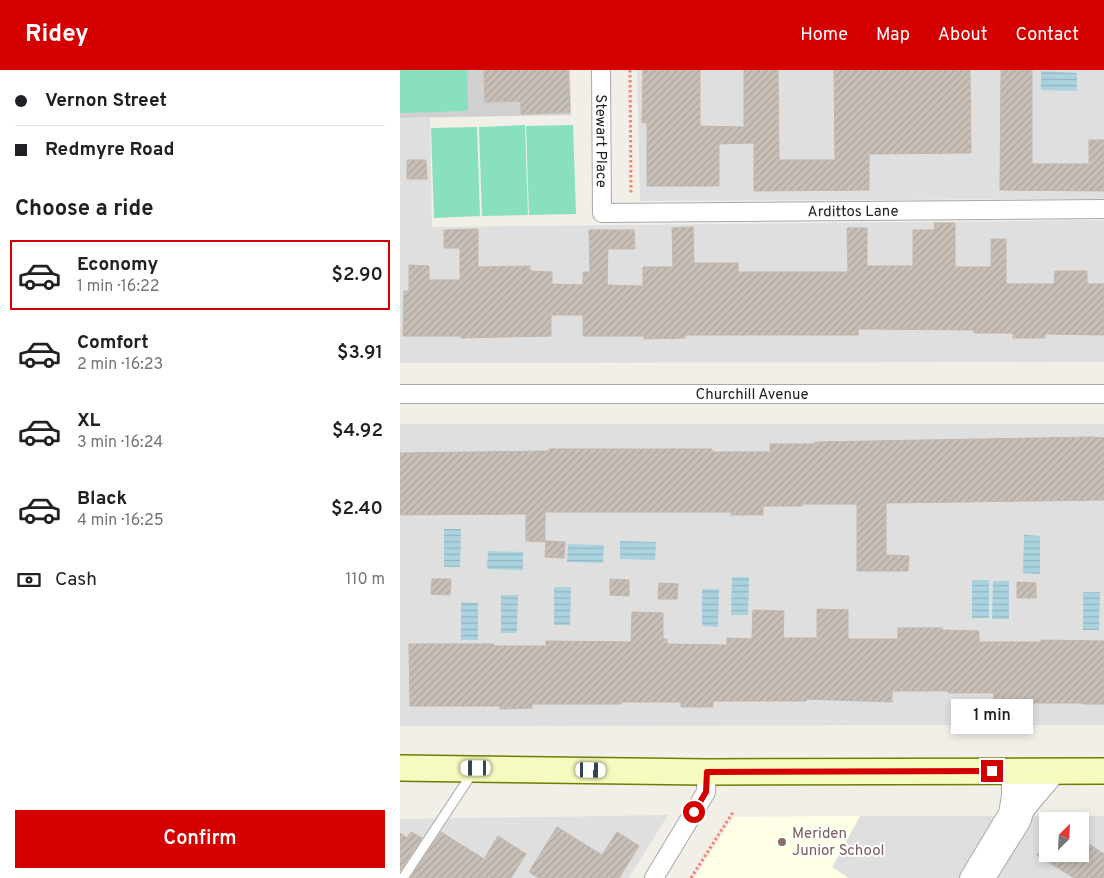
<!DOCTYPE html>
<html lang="en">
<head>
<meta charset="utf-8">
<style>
  :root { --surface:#fff; --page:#f2f2f2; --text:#202124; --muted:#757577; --line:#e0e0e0; --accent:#d40000 }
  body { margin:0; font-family:Overpass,sans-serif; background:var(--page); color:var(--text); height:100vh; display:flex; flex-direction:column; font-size:19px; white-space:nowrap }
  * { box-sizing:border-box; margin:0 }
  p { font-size:16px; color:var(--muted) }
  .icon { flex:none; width:28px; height:28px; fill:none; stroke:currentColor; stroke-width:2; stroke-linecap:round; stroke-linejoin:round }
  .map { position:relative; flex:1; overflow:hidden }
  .sheet { display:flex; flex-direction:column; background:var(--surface); width:400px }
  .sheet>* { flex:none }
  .top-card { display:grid; align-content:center; height:110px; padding:0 15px; background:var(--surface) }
  .needle { width:32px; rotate:24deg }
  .tools { position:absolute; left:639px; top:742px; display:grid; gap:10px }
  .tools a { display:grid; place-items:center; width:50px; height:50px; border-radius:0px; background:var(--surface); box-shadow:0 2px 8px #0003; font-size:25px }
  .end { position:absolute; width:22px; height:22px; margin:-11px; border:6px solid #d40000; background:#fff; box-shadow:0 0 0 2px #fff }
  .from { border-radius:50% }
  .bubble { position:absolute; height:35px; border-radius:0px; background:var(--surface); box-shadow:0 2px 8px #0003; font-size:16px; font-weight:600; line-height:35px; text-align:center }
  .car { position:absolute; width:15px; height:30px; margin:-15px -8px; border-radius:6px; box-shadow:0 0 4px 1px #0007; background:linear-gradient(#fff 24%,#345 0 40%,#fff 0 76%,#345 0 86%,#fff 0) }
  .top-card b { display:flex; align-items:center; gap:18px; height:48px; font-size:19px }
  .top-card b+b { border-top:1px solid var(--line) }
  .top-card i { width:12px; height:12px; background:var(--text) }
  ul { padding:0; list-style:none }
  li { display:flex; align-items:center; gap:15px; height:70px; margin:0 10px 8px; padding:0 5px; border:2px solid transparent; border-radius:0px }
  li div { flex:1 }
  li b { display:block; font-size:19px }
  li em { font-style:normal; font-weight:600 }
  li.active { border-color:var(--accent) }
  li>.icon { width:45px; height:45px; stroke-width:1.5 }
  h2 { padding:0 15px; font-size:22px; line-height:60px }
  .pay { display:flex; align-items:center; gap:12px; height:55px; padding:0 15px; font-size:19px }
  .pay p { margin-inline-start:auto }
  .action { display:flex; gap:10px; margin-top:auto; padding:10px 15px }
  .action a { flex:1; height:58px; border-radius:0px; background:var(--accent); color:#fff; font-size:20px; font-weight:600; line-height:58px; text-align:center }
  header { display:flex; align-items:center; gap:30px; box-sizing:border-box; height:70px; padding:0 25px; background:var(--accent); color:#fff }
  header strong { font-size:24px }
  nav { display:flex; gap:28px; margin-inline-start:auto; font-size:18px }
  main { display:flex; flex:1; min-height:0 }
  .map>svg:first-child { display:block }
  .residential { fill:#e0dfdf; fill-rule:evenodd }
  .education { fill:#ffffe5 }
  .religious { fill:#d0d0d0 }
  .pitch { fill:#88e0be }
  .water { fill:url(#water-rules) }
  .building { fill:url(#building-hatch); stroke:#c4b6ab }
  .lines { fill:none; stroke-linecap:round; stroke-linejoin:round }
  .lane-casing { stroke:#a9a9a9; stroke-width:11 }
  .street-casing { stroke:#a9a9a9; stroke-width:20 }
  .secondary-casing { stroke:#707d05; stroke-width:28 }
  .path { stroke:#fa8072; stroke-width:3; stroke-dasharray:2.5 2.5; stroke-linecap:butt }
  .lane { stroke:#fff; stroke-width:9 }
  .street { stroke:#fff; stroke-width:18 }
  .secondary { stroke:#f7fabf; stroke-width:25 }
  .route { stroke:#d40000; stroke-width:6 }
  .education-dot { fill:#8d6e63; stroke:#fff; stroke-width:2 }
  .labels { text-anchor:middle; stroke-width:4; stroke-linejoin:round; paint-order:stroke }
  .street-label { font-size:15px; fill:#222; stroke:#fff }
  .education-label { font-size:15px; fill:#785e54; stroke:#fff; text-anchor:start }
</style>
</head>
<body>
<header>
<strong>Ridey</strong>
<nav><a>Home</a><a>Map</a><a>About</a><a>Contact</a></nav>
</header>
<main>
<section class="sheet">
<div class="top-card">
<b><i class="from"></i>Vernon Street</b>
<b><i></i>Redmyre Road</b>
</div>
<h2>Choose a ride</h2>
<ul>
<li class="active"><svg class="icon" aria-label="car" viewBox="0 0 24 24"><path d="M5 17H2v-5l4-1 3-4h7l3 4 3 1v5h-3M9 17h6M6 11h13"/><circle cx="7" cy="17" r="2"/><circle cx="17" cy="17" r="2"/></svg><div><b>Economy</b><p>1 min · 16:22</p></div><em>$2.90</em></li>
<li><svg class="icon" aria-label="car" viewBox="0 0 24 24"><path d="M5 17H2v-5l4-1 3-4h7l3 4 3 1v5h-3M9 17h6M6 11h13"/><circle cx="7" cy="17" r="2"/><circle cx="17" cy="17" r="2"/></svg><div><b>Comfort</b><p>2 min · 16:23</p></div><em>$3.91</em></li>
<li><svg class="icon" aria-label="car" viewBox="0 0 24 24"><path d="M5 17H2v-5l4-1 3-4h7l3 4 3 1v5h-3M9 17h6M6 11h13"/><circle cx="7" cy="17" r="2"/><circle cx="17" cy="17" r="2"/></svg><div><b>XL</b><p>3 min · 16:24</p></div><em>$4.92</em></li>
<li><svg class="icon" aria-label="car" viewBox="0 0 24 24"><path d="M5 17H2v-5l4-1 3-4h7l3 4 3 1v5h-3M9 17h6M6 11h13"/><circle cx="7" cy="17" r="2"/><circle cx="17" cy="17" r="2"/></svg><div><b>Black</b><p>4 min · 16:25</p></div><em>$2.40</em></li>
</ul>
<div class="pay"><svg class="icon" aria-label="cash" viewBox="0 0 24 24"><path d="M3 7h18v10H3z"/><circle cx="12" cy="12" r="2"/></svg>Cash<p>110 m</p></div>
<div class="action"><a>Confirm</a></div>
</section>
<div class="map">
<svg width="704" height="808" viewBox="0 0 704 808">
  <defs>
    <pattern id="water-rules" width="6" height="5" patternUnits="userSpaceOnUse" patternTransform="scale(1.25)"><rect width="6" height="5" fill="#aad3df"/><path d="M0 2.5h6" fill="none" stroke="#92b5bf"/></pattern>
    <pattern id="building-hatch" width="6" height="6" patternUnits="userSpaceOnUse" patternTransform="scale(1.25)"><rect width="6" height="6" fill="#c7bfb8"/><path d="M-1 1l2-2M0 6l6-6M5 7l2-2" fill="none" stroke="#aba49e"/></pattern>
  </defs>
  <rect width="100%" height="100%" fill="#f2efe9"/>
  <path class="residential" d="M237 0H704V129L240 131Z
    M0 48H30L32 157 704 150V292L0 293Z
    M0 354H704V655L0 656Z
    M268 745 229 808H0V749Z
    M460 746H704V808H448L432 797ZM648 751H680V784H648Z"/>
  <path class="education" d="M460 746 432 797 448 808H294L334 747Z"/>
  <path class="religious" d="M0 0H170L171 45 0 48Z"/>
  <path class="pitch" d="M0 0H67L68 41 0 43Z
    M125 55 128 145 82 146 79 57Z
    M173 55 176 144 129 145 126 56Z
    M77 57 80 146 34 148 31 58Z"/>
  <path class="water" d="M641 1 677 3V21L641 20Z
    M44 459H61L60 497H44Z
    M624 465 640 466V504L623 503Z
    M220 471 256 472 255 490 220 489Z
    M168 474 204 475 203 493 167 492Z
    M88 481 123 482V500L87 499Z
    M332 507H349L348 545H331Z
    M572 510H589V548H572Z
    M593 511H609V549H592Z
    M154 517H171L170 555H154Z
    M302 519H319L318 557 302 556Z
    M683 522H700L699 560H683Z
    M101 525H118L117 563H101Z
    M61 532 78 533V570H61Z"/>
  <path class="building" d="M84 0H168L170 42 121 44V31L85 32Z
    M243 0H300V56L344 57V0H378L379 90H435L434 0H570L571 83 469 84V120L354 121V73L319 74V116H247V53H242Z
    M601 0H632V94H689V70H704V121L600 120Z
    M7 90H26L27 109H7Z
    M534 153H555V197H591V169H606V214H654L655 201H687V214H704V265L645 264V268H613V263H574V260L458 259V265H285V268L244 269V266H183V245H151V266L61 268V266H3L4 221H9V195L29 196V210H60V178H44V160L78 159V197L130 196V201L152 202V214L183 215V202H190L189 160H234L235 179H208L207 215 243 216V197H273L272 158 293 157 294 193H338V202H448L447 158H467V196H513V160H535Z
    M690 367 704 368V430L486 433V485L509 486 508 501H457V434H402V436H363V445H331V442H145V472L126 471V444L0 445V383L149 381V379H312V382H370V374H415V372Z
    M146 471 165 472 164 488 145 487Z
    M32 509H51L50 525 31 524Z
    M210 509 229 510V526L210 525Z
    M617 512 636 513V528H617Z
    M259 513 278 514 277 529H258Z
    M417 539 448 540V569H498V558H542V560L579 561V572H641V570L704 571V634H682V633H626V635H594V623H548V621H492V632L406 629V631H313V637H281V632H221V634H132V638L100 639V636H10L9 574H94V576H146V571L231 572 232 542 263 543V569H267V574L327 575V568L352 569 353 540 384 541 383 568H417Z
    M157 757 202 785 217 762 239 776 219 808H139L129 802Z
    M11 762 22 768 0 801V763L7 768Z
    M41 762 84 789 98 766 126 784 111 808H10Z
    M680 768 704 784V808H674L636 784H680Z"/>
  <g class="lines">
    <defs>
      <path id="lane" d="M3 808 73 702"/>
      <g id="street">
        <path id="s1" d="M201 0 202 143 704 139"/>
        <path id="s2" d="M0 324H704"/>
        <path d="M625 740 658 701"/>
        <path d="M254 808 306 722 307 702"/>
        <path d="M569 808 608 743 611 726V701"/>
        <path d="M586 808 621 752 625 740 629 701"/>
      </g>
      <path id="secondary" d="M0 698 307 702 704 701"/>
    </defs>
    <use href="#lane" class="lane-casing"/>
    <use href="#street" class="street-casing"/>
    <use href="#secondary" class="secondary-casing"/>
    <path class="path" d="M230 0 231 124
      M291 808 333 742"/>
    <use href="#lane" class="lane"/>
    <use href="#street" class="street"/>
    <use href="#secondary" class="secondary"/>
  </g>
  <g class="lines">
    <path class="route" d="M294 742 306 722 307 702 592 701"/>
  </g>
  <circle class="education-dot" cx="382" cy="772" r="5"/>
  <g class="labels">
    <g class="street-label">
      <text dy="5" stroke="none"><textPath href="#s1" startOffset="71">Stewart Place</textPath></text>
      <text dy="5" stroke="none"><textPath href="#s1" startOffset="394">Ardittos Lane</textPath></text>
      <text dy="5" stroke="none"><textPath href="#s2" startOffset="352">Churchill Avenue</textPath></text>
    </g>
    <g class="education-label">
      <text x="392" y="768">Meriden<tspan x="392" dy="17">Junior School</tspan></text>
    </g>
  </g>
</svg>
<div class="tools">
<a><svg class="needle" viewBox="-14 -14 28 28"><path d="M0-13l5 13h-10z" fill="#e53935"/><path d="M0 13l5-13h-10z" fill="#757577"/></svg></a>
</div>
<i class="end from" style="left:294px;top:742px"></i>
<i class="end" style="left:592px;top:701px"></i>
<div class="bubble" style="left:551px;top:629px;width:82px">1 min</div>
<i class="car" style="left:76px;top:698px;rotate:270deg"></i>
<i class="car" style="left:191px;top:700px;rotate:91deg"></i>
</div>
</main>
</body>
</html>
